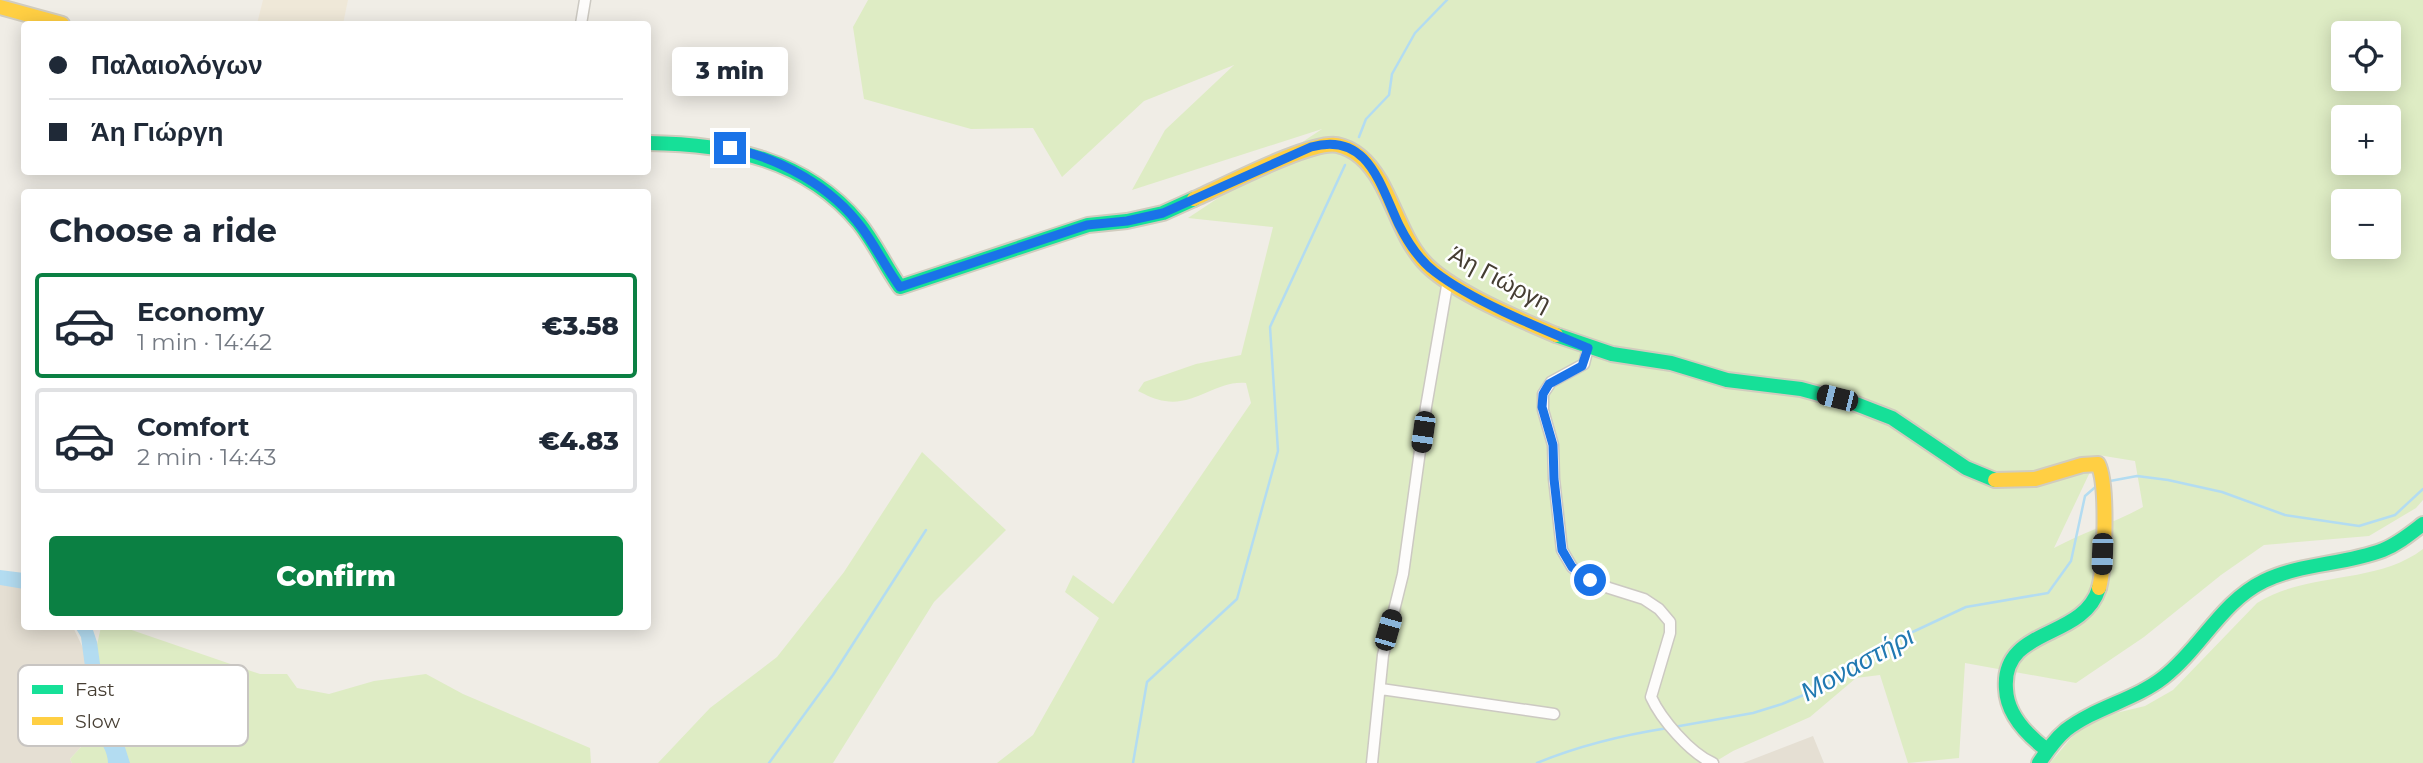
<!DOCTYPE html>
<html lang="en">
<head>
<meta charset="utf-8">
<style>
  :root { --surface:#fff; --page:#f6f6f7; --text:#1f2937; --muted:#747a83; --line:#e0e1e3; --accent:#0b8043 }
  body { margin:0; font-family:Montserrat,sans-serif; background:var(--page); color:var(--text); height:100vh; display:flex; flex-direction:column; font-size:26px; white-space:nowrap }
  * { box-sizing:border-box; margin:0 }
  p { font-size:23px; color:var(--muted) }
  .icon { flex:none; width:38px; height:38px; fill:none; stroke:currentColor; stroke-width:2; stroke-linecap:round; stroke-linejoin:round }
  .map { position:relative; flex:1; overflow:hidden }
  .sheet { position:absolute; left:21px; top:189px; width:630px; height:441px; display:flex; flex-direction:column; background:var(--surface); border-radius:7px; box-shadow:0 4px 18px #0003 }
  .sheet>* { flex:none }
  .banner { position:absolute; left:21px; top:21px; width:630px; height:154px; border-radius:7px; box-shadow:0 4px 18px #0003; display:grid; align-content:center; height:154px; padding:0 28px; background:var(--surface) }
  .controls { position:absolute; left:2331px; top:21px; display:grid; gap:14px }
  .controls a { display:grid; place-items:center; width:70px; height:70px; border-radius:7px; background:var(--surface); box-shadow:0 4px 18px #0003; font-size:35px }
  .end { position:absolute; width:32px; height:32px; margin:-16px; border:9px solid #1a73e8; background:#fff; box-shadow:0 0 0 4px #fff }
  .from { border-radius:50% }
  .bubble { position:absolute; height:49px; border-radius:7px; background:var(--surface); box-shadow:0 4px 18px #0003; font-size:23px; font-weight:800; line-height:49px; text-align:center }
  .car { position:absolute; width:21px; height:42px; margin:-21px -10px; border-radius:9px; box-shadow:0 0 5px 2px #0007; background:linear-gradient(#222 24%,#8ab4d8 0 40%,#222 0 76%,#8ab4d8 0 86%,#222 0) }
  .banner b { display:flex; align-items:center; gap:24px; height:66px; font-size:26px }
  .banner b+b { border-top:2px solid var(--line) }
  .banner i { width:18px; height:18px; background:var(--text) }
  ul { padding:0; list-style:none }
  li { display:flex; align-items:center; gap:21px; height:105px; margin:0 14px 10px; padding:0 14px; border:4px solid var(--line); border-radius:7px }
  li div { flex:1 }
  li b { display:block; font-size:26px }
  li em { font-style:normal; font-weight:800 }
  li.current { border-color:var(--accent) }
  li>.icon { width:63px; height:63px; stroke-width:1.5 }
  h2 { padding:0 28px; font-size:32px; line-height:84px }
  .button { display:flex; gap:14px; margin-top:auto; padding:14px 28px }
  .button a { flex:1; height:80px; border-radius:7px; background:var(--accent); color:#fff; font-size:28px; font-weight:800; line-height:80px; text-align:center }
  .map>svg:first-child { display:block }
  .residential { fill:#e5dfd3 }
  .education { fill:#efe8d8 }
  .green { fill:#deecc4; fill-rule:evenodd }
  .water { fill:#b3dcf1 }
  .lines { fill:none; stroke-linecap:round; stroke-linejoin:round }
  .stream { stroke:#b3dcf1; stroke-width:2.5 }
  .street-casing { stroke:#ccc9c2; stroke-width:13 }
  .fast-casing { stroke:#d1ccbe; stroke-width:18 }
  .slow-casing { stroke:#d1ccbe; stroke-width:18 }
  .street { stroke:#fdfcfb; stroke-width:10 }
  .fast { stroke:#16e098; stroke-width:14 }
  .slow { stroke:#ffcf43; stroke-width:14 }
  .route { stroke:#1a73e8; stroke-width:9 }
  .labels { text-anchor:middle; stroke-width:5; stroke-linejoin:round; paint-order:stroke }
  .street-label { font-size:24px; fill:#463e33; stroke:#fff }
  .water-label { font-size:26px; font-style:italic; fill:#227ab2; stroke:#fff }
  .key { fill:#fff; stroke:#c8c5c2; stroke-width:2 }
  .key-label { font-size:19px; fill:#463e33 }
</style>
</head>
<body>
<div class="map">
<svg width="2423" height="763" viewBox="0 0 2423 763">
  <rect width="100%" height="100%" fill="#f0ede6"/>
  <path class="residential" d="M0 573 24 584V626L73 627 92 667 91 736 70 759 72 763H0Z
    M1813 736 1824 763H1743Z"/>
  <path class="education" d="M263 0H348L343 24H257Z"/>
  <path class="green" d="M868 0H2423V500L2416 508 2369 536 2264 545 2221 575 2144 637 2076 683 1965 663 1959 758 1908 763 1880 675 1856 678 1810 717 1733 751 1713 763H997L1033 735 1099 618 1065 592 1073 575 1113 604 1251 403 1246 383C1217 380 1195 406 1165 401 1156 400 1146 395 1138 391L1144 382 1196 364 1241 355 1273 227 1188 218 1322 129 1132 190 1165 130 1234 65 1144 101 1062 177 1033 128 971 129 864 99 853 27ZM2343 33H2389V79H2343ZM2343 117H2389V163H2343ZM2343 201H2389V247H2343ZM2098 455 2135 461 2143 507C2114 523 2084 532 2054 548Z
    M922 452 1006 530 934 602 833 763H658L710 708 777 657 844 572Z
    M2423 549V763H2050L2071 738 2083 728 2112 714 2145 706 2173 690 2257 603C2308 571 2376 585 2423 549Z
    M120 626 260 674H287L297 688 329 694 374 681 426 674 463 694 590 748 591 763H72L70 759 91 736 92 667 101 627Z"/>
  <path class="water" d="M0 570 24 573V589L0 585Z
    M75 627H92L97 642 109 729 124 744 130 763H108C108 751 100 743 97 732 90 701 85 669 81 637Z"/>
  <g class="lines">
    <path class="stream" d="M1359 137 1366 119 1389 95 1392 74 1415 33 1447 0
      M2110 481 2137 476 2168 480 2222 492 2285 515 2359 526 2395 515 2423 489
      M1674 727 1753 713 1782 704 1823 687 1872 651 1966 607 2048 593 2071 561 2085 496 2100 483
      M769 763 833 675 926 530
      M1133 763 1147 682 1237 599 1278 451 1270 327 1345 165
      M1537 763C1578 746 1623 735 1668 728"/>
    <defs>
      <path id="street" d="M581 24 585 0
        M1588 348 1584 364 1551 382 1543 394V410L1553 445 1554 479 1562 550 1572 567 1585 577 1609 588 1644 599 1659 609 1670 622V633L1651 697C1661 719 1690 753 1713 763
        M1381 689 1554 714
        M1372 763 1383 655 1403 574 1426 407 1448 280"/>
      <path id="fast" d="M648 143C728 144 805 158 859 223 875 243 885 266 900 287L1088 225 1127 221 1163 213 1194 199
        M1556 335 1612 354 1671 363 1727 380 1801 389 1856 404 1892 418 1966 468 1995 480
        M2047 750C2027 735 2007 715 2006 689 2001 626 2083 641 2099 588
        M2039 763C2047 751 2055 739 2066 730 2096 707 2135 700 2164 677 2201 648 2221 602 2264 581 2301 563 2344 565 2383 550 2398 544 2410 534 2423 524"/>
      <path id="slow" d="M0 7 62 24
        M1194 199C1222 187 1311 140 1337 145 1357 149 1370 164 1380 181 1395 207 1403 238 1423 261 1448 290 1519 319 1556 335
        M1995 480 2035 479 2082 465 2098 464C2108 484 2105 565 2099 588"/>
    </defs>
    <use href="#street" class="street-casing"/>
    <use href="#fast" class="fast-casing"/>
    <use href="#slow" class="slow-casing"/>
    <use href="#street" class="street"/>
    <use href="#fast" class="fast"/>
    <use href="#slow" class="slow"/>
  </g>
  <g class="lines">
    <path class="route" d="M730 148C780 158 832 187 862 228 876 247 886 268 900 287L1087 225 1127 221 1163 213 1311 147C1368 131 1380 185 1399 225 1408 243 1419 260 1435 272 1474 302 1542 329 1588 348L1582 366 1549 384 1543 394 1542 407 1553 445 1554 479 1562 550 1572 567 1590 580"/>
  </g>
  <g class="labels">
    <g class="street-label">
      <text transform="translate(1500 279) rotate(28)" y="8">Άη Γιώργη</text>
    </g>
    <g class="water-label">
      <text transform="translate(1857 664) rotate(-29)" y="9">Μοναστήρι</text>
    </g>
  </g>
  <rect x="18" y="665" width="230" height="81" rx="10" class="key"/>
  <rect x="32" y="685" width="31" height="9" fill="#16e098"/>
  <rect x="32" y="717" width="31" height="8" fill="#ffcf43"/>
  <g class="key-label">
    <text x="75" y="696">Fast</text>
    <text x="75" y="728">Slow</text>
  </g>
</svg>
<div class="controls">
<a><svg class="icon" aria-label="locate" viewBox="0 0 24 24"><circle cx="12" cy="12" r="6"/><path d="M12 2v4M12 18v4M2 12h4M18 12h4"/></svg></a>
<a>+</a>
<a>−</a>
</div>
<i class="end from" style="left:1590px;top:580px"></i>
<i class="end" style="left:730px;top:148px"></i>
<div class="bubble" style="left:672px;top:47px;width:116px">3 min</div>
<i class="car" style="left:1837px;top:398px;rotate:284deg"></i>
<i class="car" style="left:1423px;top:432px;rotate:188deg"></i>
<i class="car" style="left:2102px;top:554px;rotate:182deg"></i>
<i class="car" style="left:1388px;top:630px;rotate:16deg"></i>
<div class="banner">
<b><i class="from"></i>Παλαιολόγων</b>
<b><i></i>Άη Γιώργη</b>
</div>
<section class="sheet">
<h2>Choose a ride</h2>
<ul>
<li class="current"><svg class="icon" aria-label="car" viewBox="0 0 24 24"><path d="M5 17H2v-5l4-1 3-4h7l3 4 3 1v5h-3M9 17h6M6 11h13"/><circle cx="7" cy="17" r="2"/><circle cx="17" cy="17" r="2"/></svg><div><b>Economy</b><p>1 min · 14:42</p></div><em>€3.58</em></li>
<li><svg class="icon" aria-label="car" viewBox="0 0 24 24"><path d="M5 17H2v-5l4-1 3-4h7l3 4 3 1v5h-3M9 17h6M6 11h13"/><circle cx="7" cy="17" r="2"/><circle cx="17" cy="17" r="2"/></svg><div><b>Comfort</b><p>2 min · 14:43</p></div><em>€4.83</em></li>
</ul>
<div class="button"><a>Confirm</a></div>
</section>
</div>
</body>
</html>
